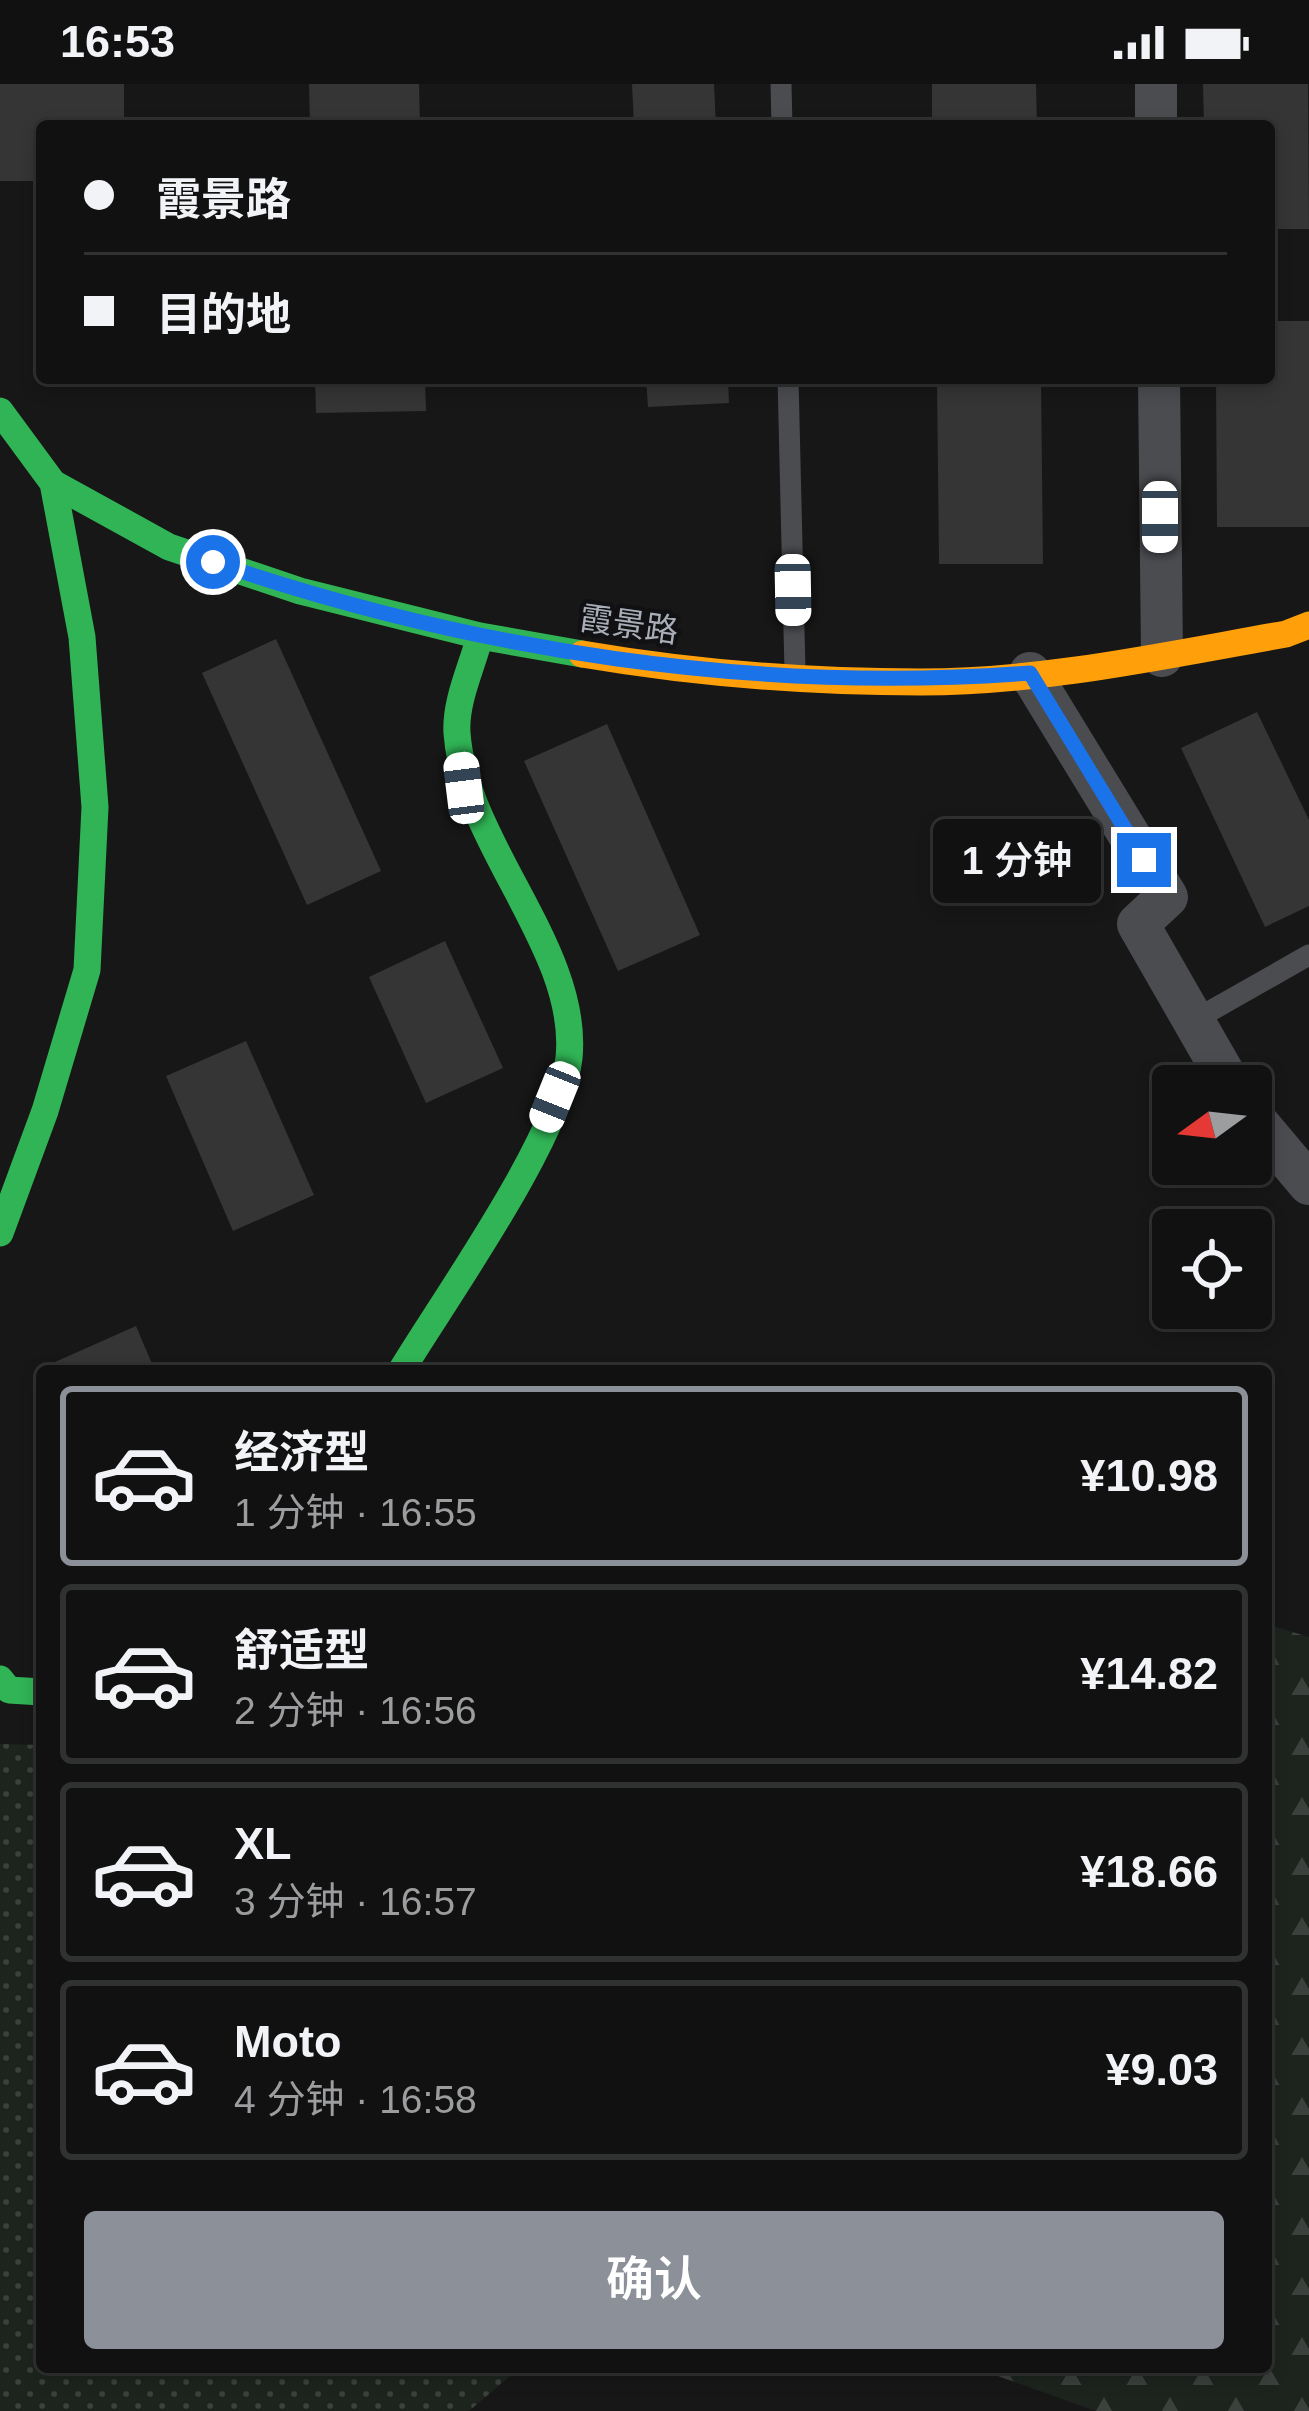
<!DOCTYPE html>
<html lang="zh">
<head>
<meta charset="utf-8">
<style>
  :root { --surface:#111; --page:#1a1a1a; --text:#f1f3f6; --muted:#9c9d9f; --line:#303131; --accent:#8c9099 }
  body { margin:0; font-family:Helvetica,"Noto Sans SC",sans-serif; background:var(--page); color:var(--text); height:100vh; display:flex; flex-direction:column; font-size:45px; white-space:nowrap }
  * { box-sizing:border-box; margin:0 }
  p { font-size:39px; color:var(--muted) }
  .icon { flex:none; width:66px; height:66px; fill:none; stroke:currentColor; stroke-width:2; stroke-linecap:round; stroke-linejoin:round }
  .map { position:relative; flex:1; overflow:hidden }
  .panel { position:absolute; left:36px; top:1281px; width:1236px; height:1008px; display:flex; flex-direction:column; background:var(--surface); border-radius:12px; box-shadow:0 6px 18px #0003,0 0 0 3px var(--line) }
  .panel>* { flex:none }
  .top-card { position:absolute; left:36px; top:36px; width:1239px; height:264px; border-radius:12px; box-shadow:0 6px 18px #0003,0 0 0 3px var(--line); display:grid; align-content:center; height:264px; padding:0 48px; background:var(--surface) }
  .needle { width:78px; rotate:255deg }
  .fabs { position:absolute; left:1152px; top:981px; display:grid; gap:24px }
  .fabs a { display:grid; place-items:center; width:120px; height:120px; border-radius:12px; background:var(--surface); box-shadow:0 6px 18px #0003,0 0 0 3px var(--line); font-size:60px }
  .end { position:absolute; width:54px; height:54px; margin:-27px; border:15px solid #1a73e8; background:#fff; box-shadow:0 0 0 6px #fff }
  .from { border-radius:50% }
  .bubble { position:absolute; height:84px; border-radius:12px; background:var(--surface); box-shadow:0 6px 18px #0003,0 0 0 3px var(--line); font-size:39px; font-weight:600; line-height:84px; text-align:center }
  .car { position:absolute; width:36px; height:72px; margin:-36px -18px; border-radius:15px; box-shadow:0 0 9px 3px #0007; background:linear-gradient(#fff 24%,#345 0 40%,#fff 0 76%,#345 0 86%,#fff 0) }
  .top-card b { display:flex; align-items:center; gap:42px; height:114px; font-size:45px }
  .top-card b+b { border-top:3px solid var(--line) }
  .top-card i { width:30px; height:30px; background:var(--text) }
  ul { padding:21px 0 0; list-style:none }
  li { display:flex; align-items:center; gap:36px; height:180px; margin:0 24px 18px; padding:0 24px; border:6px solid var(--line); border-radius:12px }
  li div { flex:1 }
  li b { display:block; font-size:45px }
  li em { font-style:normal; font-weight:600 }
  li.on { border-color:var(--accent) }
  li>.icon { width:108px; height:108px; stroke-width:1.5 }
  .cta { display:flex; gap:24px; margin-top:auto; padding:24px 48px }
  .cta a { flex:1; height:138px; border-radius:12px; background:var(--accent); color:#fff; font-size:48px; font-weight:600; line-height:138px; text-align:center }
  .status { display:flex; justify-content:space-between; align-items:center; height:84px; padding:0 60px; background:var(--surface); direction:ltr }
  .status svg { height:33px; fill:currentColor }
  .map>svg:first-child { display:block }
  .forest { fill:url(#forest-firs) }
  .park { fill:url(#park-dots) }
  .building { fill:#353536 }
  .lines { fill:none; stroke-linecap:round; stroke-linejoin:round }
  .lane { stroke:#4b4c50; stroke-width:21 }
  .street { stroke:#4b4c50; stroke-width:42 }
  .fast { stroke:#30b455; stroke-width:27 }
  .slow { stroke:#ff9f0a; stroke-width:27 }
  .route { stroke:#1a73e8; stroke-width:15 }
  .labels { text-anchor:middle; stroke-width:9; stroke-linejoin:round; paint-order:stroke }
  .street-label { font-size:33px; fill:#a8adb8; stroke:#111113 }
</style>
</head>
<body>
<div class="status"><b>16:53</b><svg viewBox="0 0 49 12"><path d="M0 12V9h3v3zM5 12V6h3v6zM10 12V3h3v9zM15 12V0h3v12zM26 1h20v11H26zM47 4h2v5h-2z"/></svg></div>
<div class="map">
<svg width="1309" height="2327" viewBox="0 0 1309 2327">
  <defs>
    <pattern id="forest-firs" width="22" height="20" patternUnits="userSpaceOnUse" patternTransform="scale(3)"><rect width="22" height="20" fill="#1d241e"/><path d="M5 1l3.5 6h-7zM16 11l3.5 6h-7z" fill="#3b413d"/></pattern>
    <pattern id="park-dots" width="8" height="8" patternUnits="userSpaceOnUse" patternTransform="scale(3)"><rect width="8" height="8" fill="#1d241e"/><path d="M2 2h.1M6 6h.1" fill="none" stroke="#3b413d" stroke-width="1.8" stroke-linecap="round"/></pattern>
  </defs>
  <rect width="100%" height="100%" fill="#171717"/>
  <path class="forest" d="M1266 1540 1309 1553V2327H1096L972 2283H1266Z"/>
  <path class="park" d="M0 1660 42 1661V2283H521L469 2327H0Z"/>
  <path class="building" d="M0 0H124V42H42V97H0Z
    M309 0H419L420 42H310Z
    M632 0H714L716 42H634Z
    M932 0H1036L1037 42H932Z
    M1203 0H1308L1309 145H1269V42H1204Z
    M1269 237H1309V443H1217L1216 294H1269Z
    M315 294H425L426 327 316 329Z
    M646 294H728L729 319 648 323Z
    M937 294H1041L1043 480H939Z
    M276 555 381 787 307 821 202 589Z
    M1257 628 1309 736V822L1265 843 1181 664Z
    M607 640 700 851 618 887 524 677Z
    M445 857 503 984 426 1019 369 893Z
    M246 957 314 1111 233 1147 166 992Z
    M136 1242 155 1287H59L55 1278Z"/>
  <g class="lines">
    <path class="lane" d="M781 0 782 42
      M788 294 795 587
      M1191 938 1309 871"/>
    <path class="street" d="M1156 0V42
      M1159 294 1162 572
      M1030 589 1167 813 1138 840 1231 1002
      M1251 1031 1309 1100"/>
    <path class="fast" d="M0 327 53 399 169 463 300 507 480 552 582 570
      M0 1149 45 1027 87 886 95 723 82 553 53 399
      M401 1287C445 1214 560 1054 569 974 580 865 465 761 457 649 455 617 472 583 480 552
      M0 1595 9 1606 42 1608"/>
    <path class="slow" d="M582 570C693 589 809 598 921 598 1044 598 1166 571 1286 550L1309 541"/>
  </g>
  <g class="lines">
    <path class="route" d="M213 478C474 567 754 610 1030 589L1144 776"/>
  </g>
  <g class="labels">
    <g class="street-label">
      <text transform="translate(629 540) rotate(8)" y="12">霞景路</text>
    </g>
  </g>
</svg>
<div class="fabs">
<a><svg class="needle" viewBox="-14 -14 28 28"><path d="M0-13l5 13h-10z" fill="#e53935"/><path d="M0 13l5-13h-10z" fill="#9c9d9f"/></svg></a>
<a><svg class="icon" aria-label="locate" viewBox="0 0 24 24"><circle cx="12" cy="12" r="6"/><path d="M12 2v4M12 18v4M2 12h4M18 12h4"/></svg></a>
</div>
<i class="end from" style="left:213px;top:478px"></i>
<i class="end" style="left:1144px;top:776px"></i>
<div class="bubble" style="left:933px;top:735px;width:168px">1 分钟</div>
<i class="car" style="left:1160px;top:433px;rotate:180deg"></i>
<i class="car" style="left:793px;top:506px;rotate:179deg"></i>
<i class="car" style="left:464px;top:704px;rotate:353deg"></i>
<i class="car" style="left:555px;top:1013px;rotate:202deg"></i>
<div class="top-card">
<b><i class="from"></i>霞景路</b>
<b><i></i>目的地</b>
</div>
<section class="panel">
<ul>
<li class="on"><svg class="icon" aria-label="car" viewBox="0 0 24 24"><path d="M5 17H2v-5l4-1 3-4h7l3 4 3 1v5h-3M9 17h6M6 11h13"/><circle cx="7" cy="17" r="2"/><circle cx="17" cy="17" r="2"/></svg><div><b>经济型</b><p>1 分钟 · 16:55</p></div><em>¥10.98</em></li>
<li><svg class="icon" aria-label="car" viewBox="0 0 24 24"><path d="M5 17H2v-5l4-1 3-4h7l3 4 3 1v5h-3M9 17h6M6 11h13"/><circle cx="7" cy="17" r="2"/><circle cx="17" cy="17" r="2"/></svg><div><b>舒适型</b><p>2 分钟 · 16:56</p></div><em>¥14.82</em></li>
<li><svg class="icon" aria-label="car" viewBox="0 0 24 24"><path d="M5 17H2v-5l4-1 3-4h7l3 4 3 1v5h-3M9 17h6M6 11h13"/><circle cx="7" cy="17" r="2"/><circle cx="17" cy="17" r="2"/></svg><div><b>XL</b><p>3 分钟 · 16:57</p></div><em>¥18.66</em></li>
<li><svg class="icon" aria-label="car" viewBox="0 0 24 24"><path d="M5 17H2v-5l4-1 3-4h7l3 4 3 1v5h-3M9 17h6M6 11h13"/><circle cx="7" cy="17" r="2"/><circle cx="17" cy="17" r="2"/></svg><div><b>Moto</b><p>4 分钟 · 16:58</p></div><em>¥9.03</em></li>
</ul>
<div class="cta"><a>确认</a></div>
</section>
</div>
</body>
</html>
